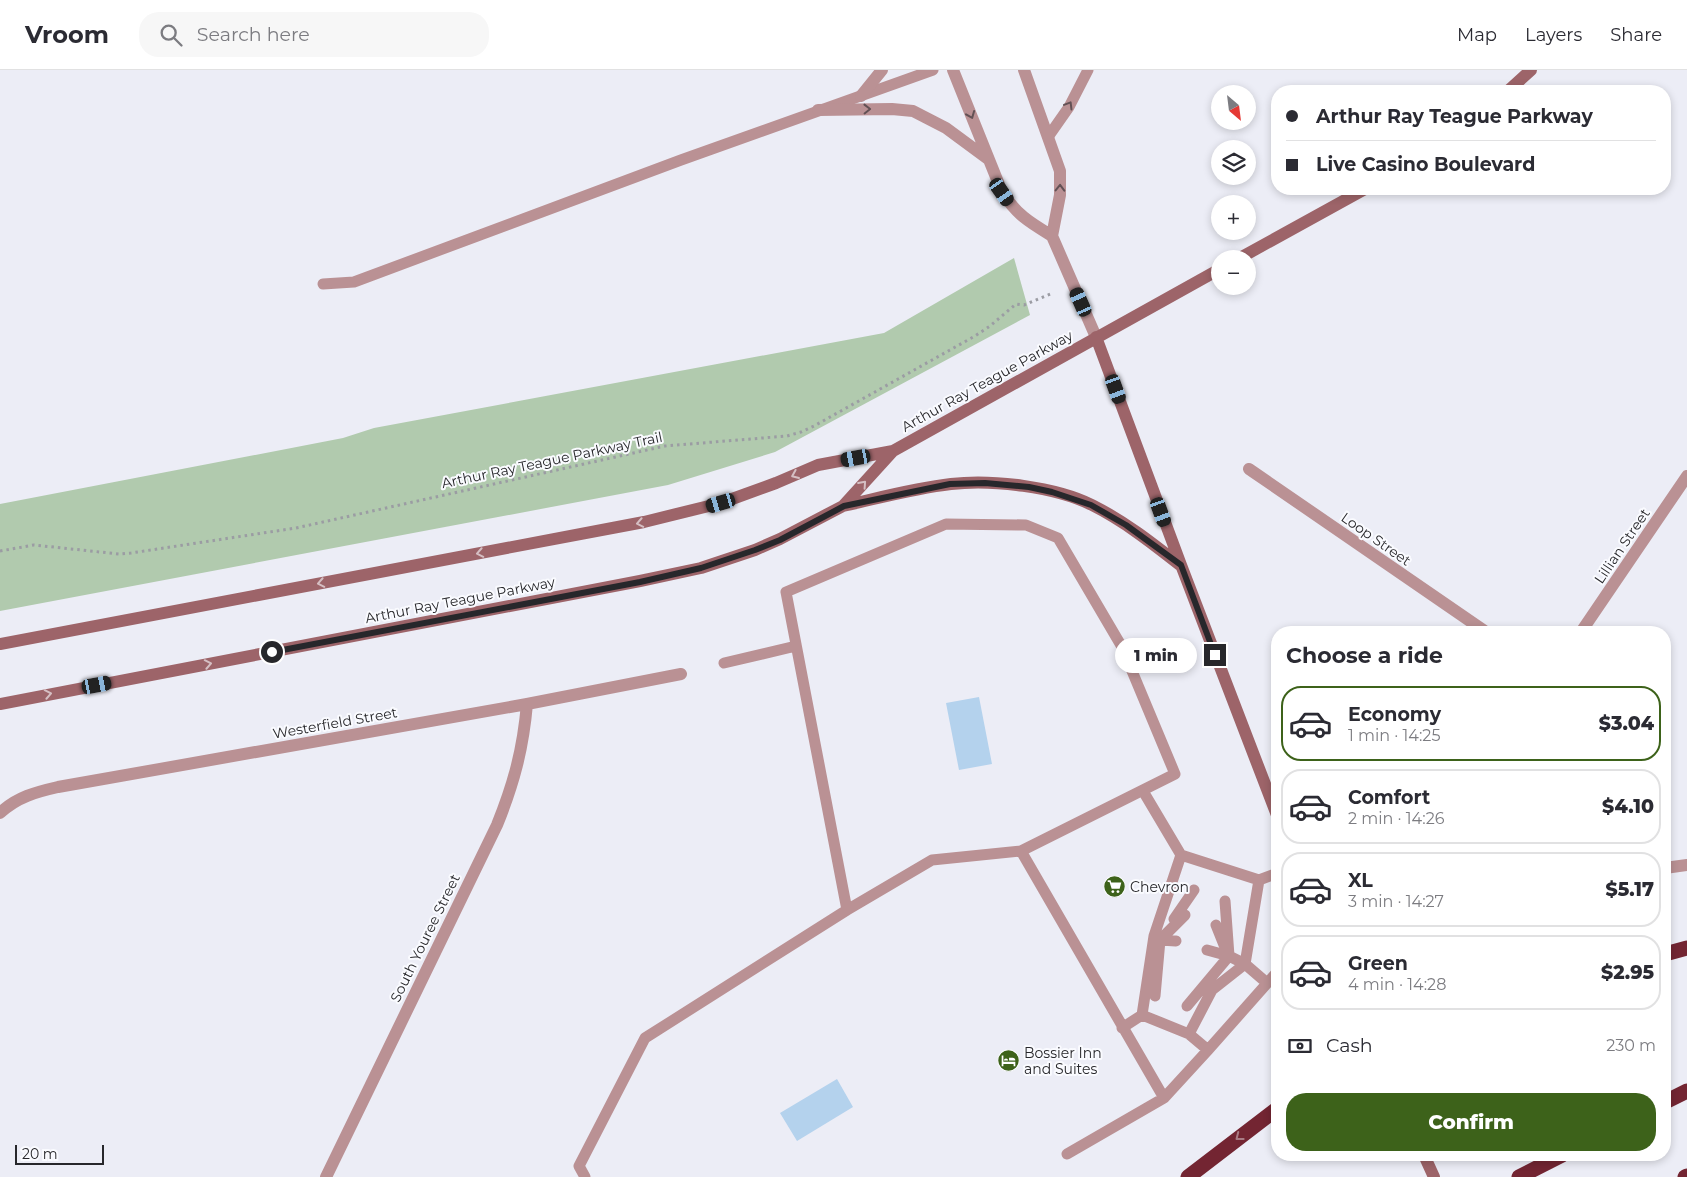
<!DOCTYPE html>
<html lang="en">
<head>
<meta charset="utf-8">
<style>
  :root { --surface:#fff; --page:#f7f7f7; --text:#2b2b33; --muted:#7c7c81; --line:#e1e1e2; --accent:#3d621a }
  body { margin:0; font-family:Montserrat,sans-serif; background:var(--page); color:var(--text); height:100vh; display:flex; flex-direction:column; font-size:19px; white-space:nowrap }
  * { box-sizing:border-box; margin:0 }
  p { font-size:16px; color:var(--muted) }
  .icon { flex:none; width:28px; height:28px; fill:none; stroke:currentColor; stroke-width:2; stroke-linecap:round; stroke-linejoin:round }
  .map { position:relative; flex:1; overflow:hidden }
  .panel { position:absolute; left:1271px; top:556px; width:400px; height:535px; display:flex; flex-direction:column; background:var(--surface); border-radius:20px; box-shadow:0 2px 8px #0003 }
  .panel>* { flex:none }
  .hud { position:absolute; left:1271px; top:15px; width:400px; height:110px; border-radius:20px; box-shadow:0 2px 8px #0003; display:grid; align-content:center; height:110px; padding:0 15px; background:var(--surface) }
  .needle { width:32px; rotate:152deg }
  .fabs { position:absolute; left:1211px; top:15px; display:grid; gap:10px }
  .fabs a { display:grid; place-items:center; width:45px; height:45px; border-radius:50%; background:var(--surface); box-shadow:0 2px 8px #0003; font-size:25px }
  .scale { position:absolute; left:15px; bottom:12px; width:89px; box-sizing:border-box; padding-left:5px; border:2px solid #27272b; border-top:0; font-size:14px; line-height:18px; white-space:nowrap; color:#27272b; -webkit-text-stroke:4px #fafbff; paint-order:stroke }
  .end { position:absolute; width:22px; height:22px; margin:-11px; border:6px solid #27272b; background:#fff; box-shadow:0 0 0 2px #fff }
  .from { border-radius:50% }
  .bubble { position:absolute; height:35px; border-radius:18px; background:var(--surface); box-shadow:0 2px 8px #0003; font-size:16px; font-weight:800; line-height:35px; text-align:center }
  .car { position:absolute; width:15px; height:30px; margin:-15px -8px; border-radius:6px; box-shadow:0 0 4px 1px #0007; background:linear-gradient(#222 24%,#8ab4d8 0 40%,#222 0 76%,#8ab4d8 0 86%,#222 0) }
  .hud b { display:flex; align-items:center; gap:18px; height:48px; font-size:19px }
  .hud b+b { border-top:1px solid var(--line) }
  .hud i { width:12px; height:12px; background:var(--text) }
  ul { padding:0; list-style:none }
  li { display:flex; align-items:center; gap:15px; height:75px; margin:0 10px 8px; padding:0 5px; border:2px solid var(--line); border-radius:20px }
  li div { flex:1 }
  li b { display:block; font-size:19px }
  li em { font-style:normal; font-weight:800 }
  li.selected { border-color:var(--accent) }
  li>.icon { width:45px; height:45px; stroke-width:1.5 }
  h2 { padding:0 15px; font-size:22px; line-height:60px }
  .pay { display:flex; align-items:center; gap:12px; height:55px; padding:0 15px; font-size:19px }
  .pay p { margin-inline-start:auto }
  .cta { display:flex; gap:10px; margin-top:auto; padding:10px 15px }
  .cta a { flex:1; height:58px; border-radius:20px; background:var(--accent); color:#fff; font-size:20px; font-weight:800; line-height:58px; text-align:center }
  header { display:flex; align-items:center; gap:30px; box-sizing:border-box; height:70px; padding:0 25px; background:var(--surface); border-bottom:1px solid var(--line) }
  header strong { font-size:24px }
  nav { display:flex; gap:28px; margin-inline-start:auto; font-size:18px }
  .search { width:350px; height:45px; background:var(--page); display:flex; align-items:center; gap:12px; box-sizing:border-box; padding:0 18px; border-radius:20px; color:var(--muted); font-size:19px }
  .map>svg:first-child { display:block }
  .green { fill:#b1caae }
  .water { fill:#b4d2ed }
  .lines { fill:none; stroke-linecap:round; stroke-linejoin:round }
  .path { stroke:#9b9ca3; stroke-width:3; stroke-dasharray:2.5 4; stroke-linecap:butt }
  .lane { stroke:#ba9194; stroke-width:11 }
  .street { stroke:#ba9194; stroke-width:12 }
  .secondary { stroke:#9d6469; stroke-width:12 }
  .highway { stroke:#732532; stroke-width:15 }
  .oneway { stroke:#625155 }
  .oneway2 { stroke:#d5bfc3 }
  .oneway3 { stroke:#a97b84 }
  .route { stroke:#27272b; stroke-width:6 }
  .labels { text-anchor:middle; stroke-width:4; stroke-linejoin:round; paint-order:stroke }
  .street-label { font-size:14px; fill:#27272b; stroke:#fafbff }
  .poi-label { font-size:14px; fill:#27272b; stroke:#fafbff; text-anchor:start }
</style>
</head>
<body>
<header>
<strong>Vroom</strong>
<div class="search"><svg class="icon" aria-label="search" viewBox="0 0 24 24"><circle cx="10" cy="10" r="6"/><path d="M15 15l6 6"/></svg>Search here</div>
<nav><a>Map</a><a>Layers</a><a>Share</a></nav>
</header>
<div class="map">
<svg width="1687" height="1107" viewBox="0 0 1687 1107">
  <rect width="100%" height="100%" fill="#ecedf6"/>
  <path class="green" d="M1014 188 1030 245 775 382 668 415 0 541V434L343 368 374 358 884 263Z"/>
  <path class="water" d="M979 627 992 694 959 700 946 633Z
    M837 1009 853 1037 797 1071 780 1043Z"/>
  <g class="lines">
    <path class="path" d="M0 481 34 475 119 484 131 483 296 458 665 376 787 366 801 362 814 356 975 266 990 256 1016 234 1024 235 1053 223"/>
    <path class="lane" d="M1048 67 1069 37 1088 0
      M323 214 354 212 681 90 933 0
      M724 593 796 576
      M1143 721 1181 785
      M1259 810 1245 894 1267 913
      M847 840 786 522 946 454 1026 455 1058 468 1122 577 1175 704 1021 781
      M1174 849 1194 820
      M1216 855 1224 875
      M1160 870 1176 871
      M1207 880 1229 886
      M1155 926 1160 870 1185 845
      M1187 936 1229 886
      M1142 945 1189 964
      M1122 958 1142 945 1154 866 1181 785 1259 810 1278 803
      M1208 980 1189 964 1212 920 1245 894 1229 886 1225 831
      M1067 1084 1164 1028
      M585 1107 579 1096 645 968 847 840 932 790 1021 781 1164 1028 1208 980 1278 901"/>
    <path class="street" d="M953 0 1002 122C1017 145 1029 152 1052 166
      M1024 0 1060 101V125L1052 166 1096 267
      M861 26 882 0
      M818 40 892 39 913 41 946 58 988 89
      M1249 399 1486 562
      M1581 562 1687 406
      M0 743C17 727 36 722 58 717L527 634 681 604
      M1665 798 1687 795
      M326 1107 497 755C514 713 523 679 527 634"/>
    <path class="secondary" d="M1508 21 1531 0
      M1238 189 1365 119
      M1096 267 1181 495 1278 748
      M843 436C879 428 915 418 951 414 992 409 1056 417 1092 435 1124 451 1152 473 1180 495
      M0 574 644 452 721 433 776 413 818 395 893 381
      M0 634 640 511 701 498 755 480 780 469 843 436 893 381 1220 199
      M1424 1085 1434 1107"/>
    <path class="highway" d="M1665 884 1687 878
      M1665 1032 1687 1021
      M1188 1107 1278 1038
      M1519 1107 1562 1085
      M1685 1107 1687 1106"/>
  </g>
  <defs><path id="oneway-chevron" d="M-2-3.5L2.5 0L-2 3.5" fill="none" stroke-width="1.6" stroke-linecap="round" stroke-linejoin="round" transform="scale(1.25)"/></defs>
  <g class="oneway">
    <use href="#oneway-chevron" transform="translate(1069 35) rotate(-59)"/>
    <use href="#oneway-chevron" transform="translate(867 39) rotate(-1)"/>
    <use href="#oneway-chevron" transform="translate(971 45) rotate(68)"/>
    <use href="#oneway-chevron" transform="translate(1060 118) rotate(-89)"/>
  </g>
  <g class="oneway2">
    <use href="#oneway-chevron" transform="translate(795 405) rotate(157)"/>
    <use href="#oneway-chevron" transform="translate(863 414) rotate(-48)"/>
    <use href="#oneway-chevron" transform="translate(640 453) rotate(169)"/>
    <use href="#oneway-chevron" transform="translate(480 483) rotate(169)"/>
    <use href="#oneway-chevron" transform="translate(321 513) rotate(169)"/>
    <use href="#oneway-chevron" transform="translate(208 594) rotate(-11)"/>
    <use href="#oneway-chevron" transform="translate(48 624) rotate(-11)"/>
  </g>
  <use class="oneway3" href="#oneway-chevron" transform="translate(1239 1067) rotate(142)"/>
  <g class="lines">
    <path class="route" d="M272 582 640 512 701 498 755 480 780 470 844 436 950 414 985 413 1029 417 1052 422 1091 435 1126 455 1181 495 1215 585"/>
  </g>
  <defs>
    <symbol id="supermarket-disc" viewBox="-11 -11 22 22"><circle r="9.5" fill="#3d621a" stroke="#fafbff"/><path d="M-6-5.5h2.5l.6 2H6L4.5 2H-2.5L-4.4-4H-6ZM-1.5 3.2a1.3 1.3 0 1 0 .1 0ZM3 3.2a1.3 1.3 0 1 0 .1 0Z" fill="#fff"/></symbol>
    <symbol id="hotel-disc" viewBox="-11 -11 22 22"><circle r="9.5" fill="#3d621a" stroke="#fafbff"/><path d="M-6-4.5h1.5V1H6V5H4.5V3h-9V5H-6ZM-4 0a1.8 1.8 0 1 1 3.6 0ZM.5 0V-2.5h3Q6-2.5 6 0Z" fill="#fff"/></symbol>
  </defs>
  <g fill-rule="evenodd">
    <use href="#supermarket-disc" x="1102" y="804" width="25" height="25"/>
    <use href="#hotel-disc" x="996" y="978" width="25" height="25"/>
  </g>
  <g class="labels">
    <g class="street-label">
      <text transform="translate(987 311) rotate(-29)" y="5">Arthur Ray Teague Parkway</text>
      <text transform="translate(552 390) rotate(-12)" y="5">Arthur Ray Teague Parkway Trail</text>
      <text transform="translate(1376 469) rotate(35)" y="5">Loop Street</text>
      <text transform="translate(1622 476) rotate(-56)" y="5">Lillian Street</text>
      <text transform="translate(460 530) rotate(-11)" y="5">Arthur Ray Teague Parkway</text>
      <text transform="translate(335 653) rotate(-10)" y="5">Westerfield Street</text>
      <text transform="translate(425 868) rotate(-64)" y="5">South Youree Street</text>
    </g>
    <g class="poi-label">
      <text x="1130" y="822">Chevron</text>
      <text x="1024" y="988">Bossier Inn<tspan x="1024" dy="16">and Suites</tspan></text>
    </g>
  </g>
</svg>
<div class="fabs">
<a><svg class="needle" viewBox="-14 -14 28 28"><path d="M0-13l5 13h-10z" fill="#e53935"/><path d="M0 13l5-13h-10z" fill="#7c7c81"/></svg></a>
<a><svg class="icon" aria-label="layers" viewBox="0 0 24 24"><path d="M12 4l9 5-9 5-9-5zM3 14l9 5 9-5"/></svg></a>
<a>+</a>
<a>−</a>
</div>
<div class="scale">20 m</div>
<i class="end from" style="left:272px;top:582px"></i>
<i class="end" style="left:1215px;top:585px"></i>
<div class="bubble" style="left:1115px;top:568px;width:82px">1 min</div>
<i class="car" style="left:1002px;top:122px;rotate:145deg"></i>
<i class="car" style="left:1081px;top:232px;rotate:336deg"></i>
<i class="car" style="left:1116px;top:319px;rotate:160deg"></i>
<i class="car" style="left:856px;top:388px;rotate:260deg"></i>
<i class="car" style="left:721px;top:433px;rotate:254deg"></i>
<i class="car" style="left:1161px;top:442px;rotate:160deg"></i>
<i class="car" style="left:97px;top:615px;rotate:79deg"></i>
<div class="hud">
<b><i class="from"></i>Arthur Ray Teague Parkway</b>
<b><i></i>Live Casino Boulevard</b>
</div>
<section class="panel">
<h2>Choose a ride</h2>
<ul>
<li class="selected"><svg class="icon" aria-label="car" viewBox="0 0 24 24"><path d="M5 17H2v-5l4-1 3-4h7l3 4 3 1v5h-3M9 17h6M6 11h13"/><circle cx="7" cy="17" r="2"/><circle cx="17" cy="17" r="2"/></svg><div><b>Economy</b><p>1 min · 14:25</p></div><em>$3.04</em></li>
<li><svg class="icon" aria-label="car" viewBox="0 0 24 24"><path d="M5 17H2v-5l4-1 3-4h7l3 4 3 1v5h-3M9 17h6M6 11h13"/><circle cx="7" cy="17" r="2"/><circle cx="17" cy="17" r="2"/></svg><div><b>Comfort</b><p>2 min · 14:26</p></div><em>$4.10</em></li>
<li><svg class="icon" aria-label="car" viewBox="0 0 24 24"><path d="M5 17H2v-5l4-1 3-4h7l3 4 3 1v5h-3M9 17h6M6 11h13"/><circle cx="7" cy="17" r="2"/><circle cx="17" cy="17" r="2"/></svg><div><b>XL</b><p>3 min · 14:27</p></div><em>$5.17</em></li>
<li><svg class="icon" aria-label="car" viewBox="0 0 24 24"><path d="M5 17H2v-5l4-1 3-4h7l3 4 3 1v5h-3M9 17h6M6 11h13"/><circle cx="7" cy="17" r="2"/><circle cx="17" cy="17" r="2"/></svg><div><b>Green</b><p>4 min · 14:28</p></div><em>$2.95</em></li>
</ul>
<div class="pay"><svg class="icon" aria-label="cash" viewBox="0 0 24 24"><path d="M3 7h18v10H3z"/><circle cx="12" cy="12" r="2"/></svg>Cash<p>230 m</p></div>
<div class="cta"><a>Confirm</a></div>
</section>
</div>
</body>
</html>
